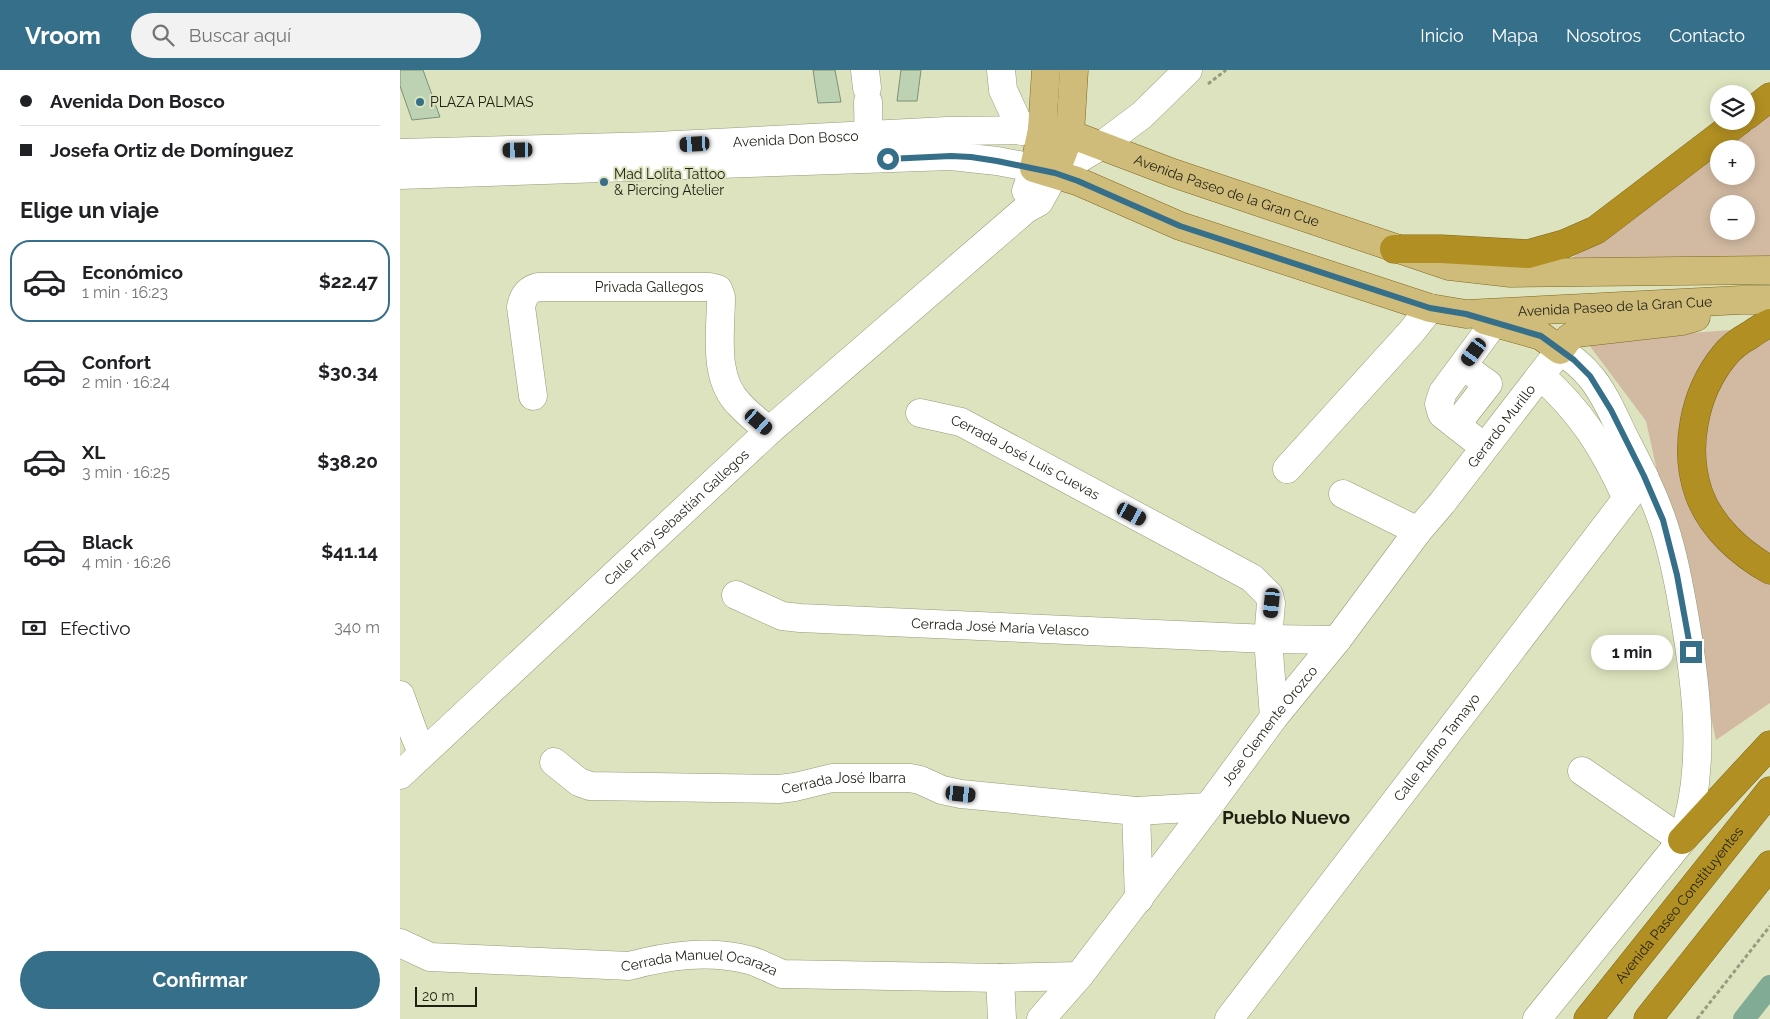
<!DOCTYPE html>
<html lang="es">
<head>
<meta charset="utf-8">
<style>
  :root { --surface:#fff; --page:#f2f2f2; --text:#202124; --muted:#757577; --line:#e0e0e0; --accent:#366f89 }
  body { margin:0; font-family:Raleway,sans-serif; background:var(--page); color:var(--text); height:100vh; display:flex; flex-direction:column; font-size:19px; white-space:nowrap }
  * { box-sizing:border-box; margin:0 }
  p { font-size:16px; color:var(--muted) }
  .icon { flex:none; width:28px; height:28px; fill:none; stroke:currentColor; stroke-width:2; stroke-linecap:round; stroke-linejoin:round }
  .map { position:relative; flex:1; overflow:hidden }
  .details { display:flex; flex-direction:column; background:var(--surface); width:400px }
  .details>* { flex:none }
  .top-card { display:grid; align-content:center; height:110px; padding:0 20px; background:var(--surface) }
  .buttons { position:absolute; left:1310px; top:15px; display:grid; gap:10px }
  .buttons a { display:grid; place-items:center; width:45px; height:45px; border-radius:50%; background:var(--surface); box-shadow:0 2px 12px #0003; font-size:25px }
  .scale { position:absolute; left:15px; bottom:12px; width:62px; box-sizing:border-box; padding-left:5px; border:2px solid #1f2013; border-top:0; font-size:14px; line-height:18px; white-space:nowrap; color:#1f2013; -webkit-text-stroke:4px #dee3bf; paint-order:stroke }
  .end { position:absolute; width:22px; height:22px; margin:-11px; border:6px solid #366f89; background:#fff; box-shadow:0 0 0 2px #fff }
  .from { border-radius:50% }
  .bubble { position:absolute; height:35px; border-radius:18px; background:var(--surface); box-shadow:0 2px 12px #0003; font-size:16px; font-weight:700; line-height:35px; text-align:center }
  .car { position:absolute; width:15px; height:30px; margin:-15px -8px; border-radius:6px; box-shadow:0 0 4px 1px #0007; background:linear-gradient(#222 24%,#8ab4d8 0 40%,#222 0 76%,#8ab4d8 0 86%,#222 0) }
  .top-card b { display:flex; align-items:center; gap:18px; height:48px; font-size:19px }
  .top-card b+b { border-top:1px solid var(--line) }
  .top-card i { width:12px; height:12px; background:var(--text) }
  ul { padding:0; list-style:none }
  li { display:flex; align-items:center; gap:15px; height:82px; margin:0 10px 8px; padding:0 10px; border:2px solid transparent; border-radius:20px }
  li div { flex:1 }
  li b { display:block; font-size:19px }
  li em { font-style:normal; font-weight:700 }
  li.active { border-color:var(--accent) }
  li>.icon { width:45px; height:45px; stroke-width:1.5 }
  h2 { padding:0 20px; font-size:22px; line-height:60px }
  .pay { display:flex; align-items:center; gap:12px; height:55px; padding:0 20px; font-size:19px }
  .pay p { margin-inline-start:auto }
  .primary-button { display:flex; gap:10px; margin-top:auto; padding:10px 20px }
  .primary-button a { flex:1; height:58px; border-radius:30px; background:var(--accent); color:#fff; font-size:20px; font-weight:700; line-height:58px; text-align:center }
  header { display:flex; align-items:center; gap:30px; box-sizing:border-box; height:70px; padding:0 25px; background:var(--accent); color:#fff }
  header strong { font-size:24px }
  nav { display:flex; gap:28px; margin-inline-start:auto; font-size:18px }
  .search { width:350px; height:45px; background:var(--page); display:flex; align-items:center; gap:12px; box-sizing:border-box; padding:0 18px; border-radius:28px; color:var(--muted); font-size:19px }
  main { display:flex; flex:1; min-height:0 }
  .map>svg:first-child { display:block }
  .green { fill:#d2baa2; fill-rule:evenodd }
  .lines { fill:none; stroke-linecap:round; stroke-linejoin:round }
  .canal { stroke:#81ab94; stroke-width:22 }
  .building { fill:#bcd2b3; stroke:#7c9175 }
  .minor-casing { stroke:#959a77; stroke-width:29 }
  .major-casing { stroke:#7e681d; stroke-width:29 }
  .highway-casing { stroke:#7e681d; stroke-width:29 }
  .path { stroke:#979b7f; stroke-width:3; stroke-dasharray:4 2.5; stroke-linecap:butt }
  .minor { stroke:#fff; stroke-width:28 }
  .major { stroke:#d0bc7a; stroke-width:28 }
  .highway { stroke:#b18f22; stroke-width:28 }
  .route { stroke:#366f89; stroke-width:6 }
  .poi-dot { fill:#366f89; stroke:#dee3bf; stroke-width:2 }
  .labels { text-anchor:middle; stroke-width:4; stroke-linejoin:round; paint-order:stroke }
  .poi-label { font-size:14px; fill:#1f2013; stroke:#dee3bf; text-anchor:start }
  .street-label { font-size:14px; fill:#1f2013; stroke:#dee3bf }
  .district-label { font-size:19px; font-weight:bold; fill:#1f2013; stroke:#dee3bf }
</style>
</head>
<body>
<header>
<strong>Vroom</strong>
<div class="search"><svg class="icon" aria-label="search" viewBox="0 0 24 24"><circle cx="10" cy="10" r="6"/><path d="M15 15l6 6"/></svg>Buscar aquí</div>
<nav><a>Inicio</a><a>Mapa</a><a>Nosotros</a><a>Contacto</a></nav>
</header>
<main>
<section class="details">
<div class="top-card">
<b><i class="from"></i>Avenida Don Bosco</b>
<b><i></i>Josefa Ortiz de Domínguez</b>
</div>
<h2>Elige un viaje</h2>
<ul>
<li class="active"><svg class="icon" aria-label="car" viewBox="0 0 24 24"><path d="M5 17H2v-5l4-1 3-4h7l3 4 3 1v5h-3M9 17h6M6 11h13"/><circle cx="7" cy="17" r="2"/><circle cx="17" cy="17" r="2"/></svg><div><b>Económico</b><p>1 min · 16:23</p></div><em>$22.47</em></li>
<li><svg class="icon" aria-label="car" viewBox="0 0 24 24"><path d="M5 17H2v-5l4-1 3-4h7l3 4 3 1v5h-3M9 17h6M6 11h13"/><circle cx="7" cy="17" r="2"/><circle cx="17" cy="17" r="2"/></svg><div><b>Confort</b><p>2 min · 16:24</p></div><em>$30.34</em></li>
<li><svg class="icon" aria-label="car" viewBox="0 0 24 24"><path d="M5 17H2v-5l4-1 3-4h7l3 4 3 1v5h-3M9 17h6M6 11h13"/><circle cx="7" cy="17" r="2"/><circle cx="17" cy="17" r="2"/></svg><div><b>XL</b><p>3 min · 16:25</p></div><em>$38.20</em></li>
<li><svg class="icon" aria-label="car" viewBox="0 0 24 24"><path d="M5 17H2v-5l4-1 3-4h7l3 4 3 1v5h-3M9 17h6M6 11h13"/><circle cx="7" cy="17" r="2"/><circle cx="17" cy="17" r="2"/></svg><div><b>Black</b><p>4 min · 16:26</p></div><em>$41.14</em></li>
</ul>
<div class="pay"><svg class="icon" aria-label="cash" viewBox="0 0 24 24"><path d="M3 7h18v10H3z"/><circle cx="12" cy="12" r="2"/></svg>Efectivo<p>340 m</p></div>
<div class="primary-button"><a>Confirmar</a></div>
</section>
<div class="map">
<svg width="1370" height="949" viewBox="0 0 1370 949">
  <rect width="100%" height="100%" fill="#dee3bf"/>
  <path class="green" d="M1370 38V192L1172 188ZM1319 79H1346V106H1319ZM1319 134H1346V161H1319Z
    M1370 257V633L1316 670 1246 351 1186 271Z"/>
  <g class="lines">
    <path class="canal" d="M1344 949 1370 916"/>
  </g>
  <path class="building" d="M0 0H23L40 47 12 50 0 16Z
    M413 0H435L441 32 418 33Z
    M501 0H521L517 31H497Z"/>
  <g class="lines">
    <defs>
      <g id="minor">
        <path d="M465 0 467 18"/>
        <path d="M601 0 603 20 622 61"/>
        <path d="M468 32 469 81"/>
        <path id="s1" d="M0 83 256 76 547 61 642 60"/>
        <path d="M0 105 551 86 597 91 634 98 626 121"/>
        <path d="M1141 306C1181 342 1204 378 1226 427"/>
        <path id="s2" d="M133 326 121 237C123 226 127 220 138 217H310L318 219 321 227C321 262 312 308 340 335 349 345 359 352 369 361"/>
        <path id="s3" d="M520 343 561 352 852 508 869 525 871 533 868 569 874 647"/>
        <path d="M1056 355 1088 314 1063 296"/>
        <path d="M1084 377 1042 344 1039 334 1043 322 1094 253"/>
        <path d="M887 399 1012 261 1030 238"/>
        <path d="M943 424 1018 461"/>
        <path id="s4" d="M336 525 382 546 400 548 868 569 937 570"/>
        <path d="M0 625 13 661 22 683"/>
        <path id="s5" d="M154 692 179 712 190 716 379 719 395 717 432 708H510L520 710 542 720 561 724 736 741 808 737"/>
        <path d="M1182 701 1282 770"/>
        <path id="s6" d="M0 705 369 361 626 139 639 132 655 103 702 75 742 45 788 0"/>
        <path d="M736 741 739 829"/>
        <path id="s7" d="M0 873 30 887 229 896C270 885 308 880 349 890 360 893 371 899 382 904L600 908 679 906"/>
        <path d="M600 908 602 949"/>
        <path id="s8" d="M641 949 679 906 808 737 874 647 937 570 1018 461 1042 433 1160 280C1170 287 1181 295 1189 305 1203 320 1215 348 1224 367 1238 394 1252 421 1262 450 1272 478 1278 509 1283 538 1296 612 1308 698 1282 770L1137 949"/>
        <path id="s9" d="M829 949 1244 406"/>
      </g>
      <g id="major">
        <path id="s10" d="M646 0 642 60 634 98 677 111 780 156 1030 238 1066 244 1341 230H1370"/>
        <path id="s11" d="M642 60 670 64 773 103 1049 196 1111 203 1370 200"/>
        <path d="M655 103 670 64 674 0"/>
        <path d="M1084 250 1141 266 1160 280 1168 269 1176 263 1282 251 1296 247"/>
      </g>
      <g id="highway">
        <path d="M1346 46 1370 27"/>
        <path d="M994 179H1041L1128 184 1164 174 1196 160 1339 51"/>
        <path d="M1370 253C1363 256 1357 260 1350 265 1341 270 1330 278 1324 286 1294 323 1283 379 1299 424 1311 457 1340 483 1370 500"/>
        <path d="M1282 770 1370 675"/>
        <path id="s12" d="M1188 949 1370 721"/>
        <path d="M1248 949 1370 795"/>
      </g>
    </defs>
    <use href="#minor" class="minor-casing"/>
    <use href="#major" class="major-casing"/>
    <use href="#highway" class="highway-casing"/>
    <path class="path" d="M808 14 826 0
      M1297 949 1370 856"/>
    <use href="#minor" class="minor"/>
    <use href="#major" class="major"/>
    <use href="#highway" class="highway"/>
  </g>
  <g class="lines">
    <path class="route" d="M488 89 551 86 571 87 597 91 655 103 678 111 780 156 1030 238 1066 244 1141 266 1174 290 1190 306 1211 340 1244 406 1263 450 1277 505 1291 582"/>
  </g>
  <g class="poi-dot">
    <circle cx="20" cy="32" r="5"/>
    <circle cx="204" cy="112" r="5"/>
  </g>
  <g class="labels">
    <g class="poi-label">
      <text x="30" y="37">PLAZA PALMAS</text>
      <text x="214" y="109">Mad Lolita Tattoo<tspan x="214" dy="16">&amp; Piercing Atelier</tspan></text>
    </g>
    <g class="street-label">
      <text dy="5" stroke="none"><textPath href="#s1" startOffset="396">Avenida Don Bosco</textPath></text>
      <text dy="5" stroke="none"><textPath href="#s11" startOffset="195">Avenida Paseo de la Gran Cue</textPath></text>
      <text dy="5" stroke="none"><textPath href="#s2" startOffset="229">Privada Gallegos</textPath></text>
      <text dy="5" stroke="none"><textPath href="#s10" startOffset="705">Avenida Paseo de la Gran Cue</textPath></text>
      <text dy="5" stroke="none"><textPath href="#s8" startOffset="751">Gerardo Murillo</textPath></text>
      <text dy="5" stroke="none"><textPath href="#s3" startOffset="115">Cerrada José Luis Cuevas</textPath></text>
      <text dy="5" stroke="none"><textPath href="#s6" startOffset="378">Calle Fray Sebastián Gallegos</textPath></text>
      <text dy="5" stroke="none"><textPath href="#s4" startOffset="269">Cerrada José María Velasco</textPath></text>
      <text dy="5" stroke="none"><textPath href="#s8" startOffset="372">Jose Clemente Orozco</textPath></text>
      <text dy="5" stroke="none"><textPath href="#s9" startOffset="342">Calle Rufino Tamayo</textPath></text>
      <text dy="5" stroke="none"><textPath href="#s5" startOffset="298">Cerrada José Ibarra</textPath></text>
      <text dy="5" stroke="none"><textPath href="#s12" startOffset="146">Avenida Paseo Constituyentes</textPath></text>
      <text dy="5" stroke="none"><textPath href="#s7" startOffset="304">Cerrada Manuel Ocaraza</textPath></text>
    </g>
    <g class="district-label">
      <text x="886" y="754">Pueblo Nuevo</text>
    </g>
  </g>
</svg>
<div class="buttons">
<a><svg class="icon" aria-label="layers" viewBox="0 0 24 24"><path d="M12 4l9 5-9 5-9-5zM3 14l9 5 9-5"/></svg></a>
<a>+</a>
<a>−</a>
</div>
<div class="scale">20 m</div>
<i class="end from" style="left:488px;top:89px"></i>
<i class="end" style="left:1291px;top:582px"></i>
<div class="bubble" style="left:1191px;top:565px;width:82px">1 min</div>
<i class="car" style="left:295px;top:74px;rotate:267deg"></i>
<i class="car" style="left:118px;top:80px;rotate:269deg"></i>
<i class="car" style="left:1074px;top:282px;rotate:216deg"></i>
<i class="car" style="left:359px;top:352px;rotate:131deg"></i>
<i class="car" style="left:732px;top:444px;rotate:118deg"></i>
<i class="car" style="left:872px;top:533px;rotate:186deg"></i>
<i class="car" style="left:561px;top:724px;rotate:96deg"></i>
</div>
</main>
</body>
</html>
